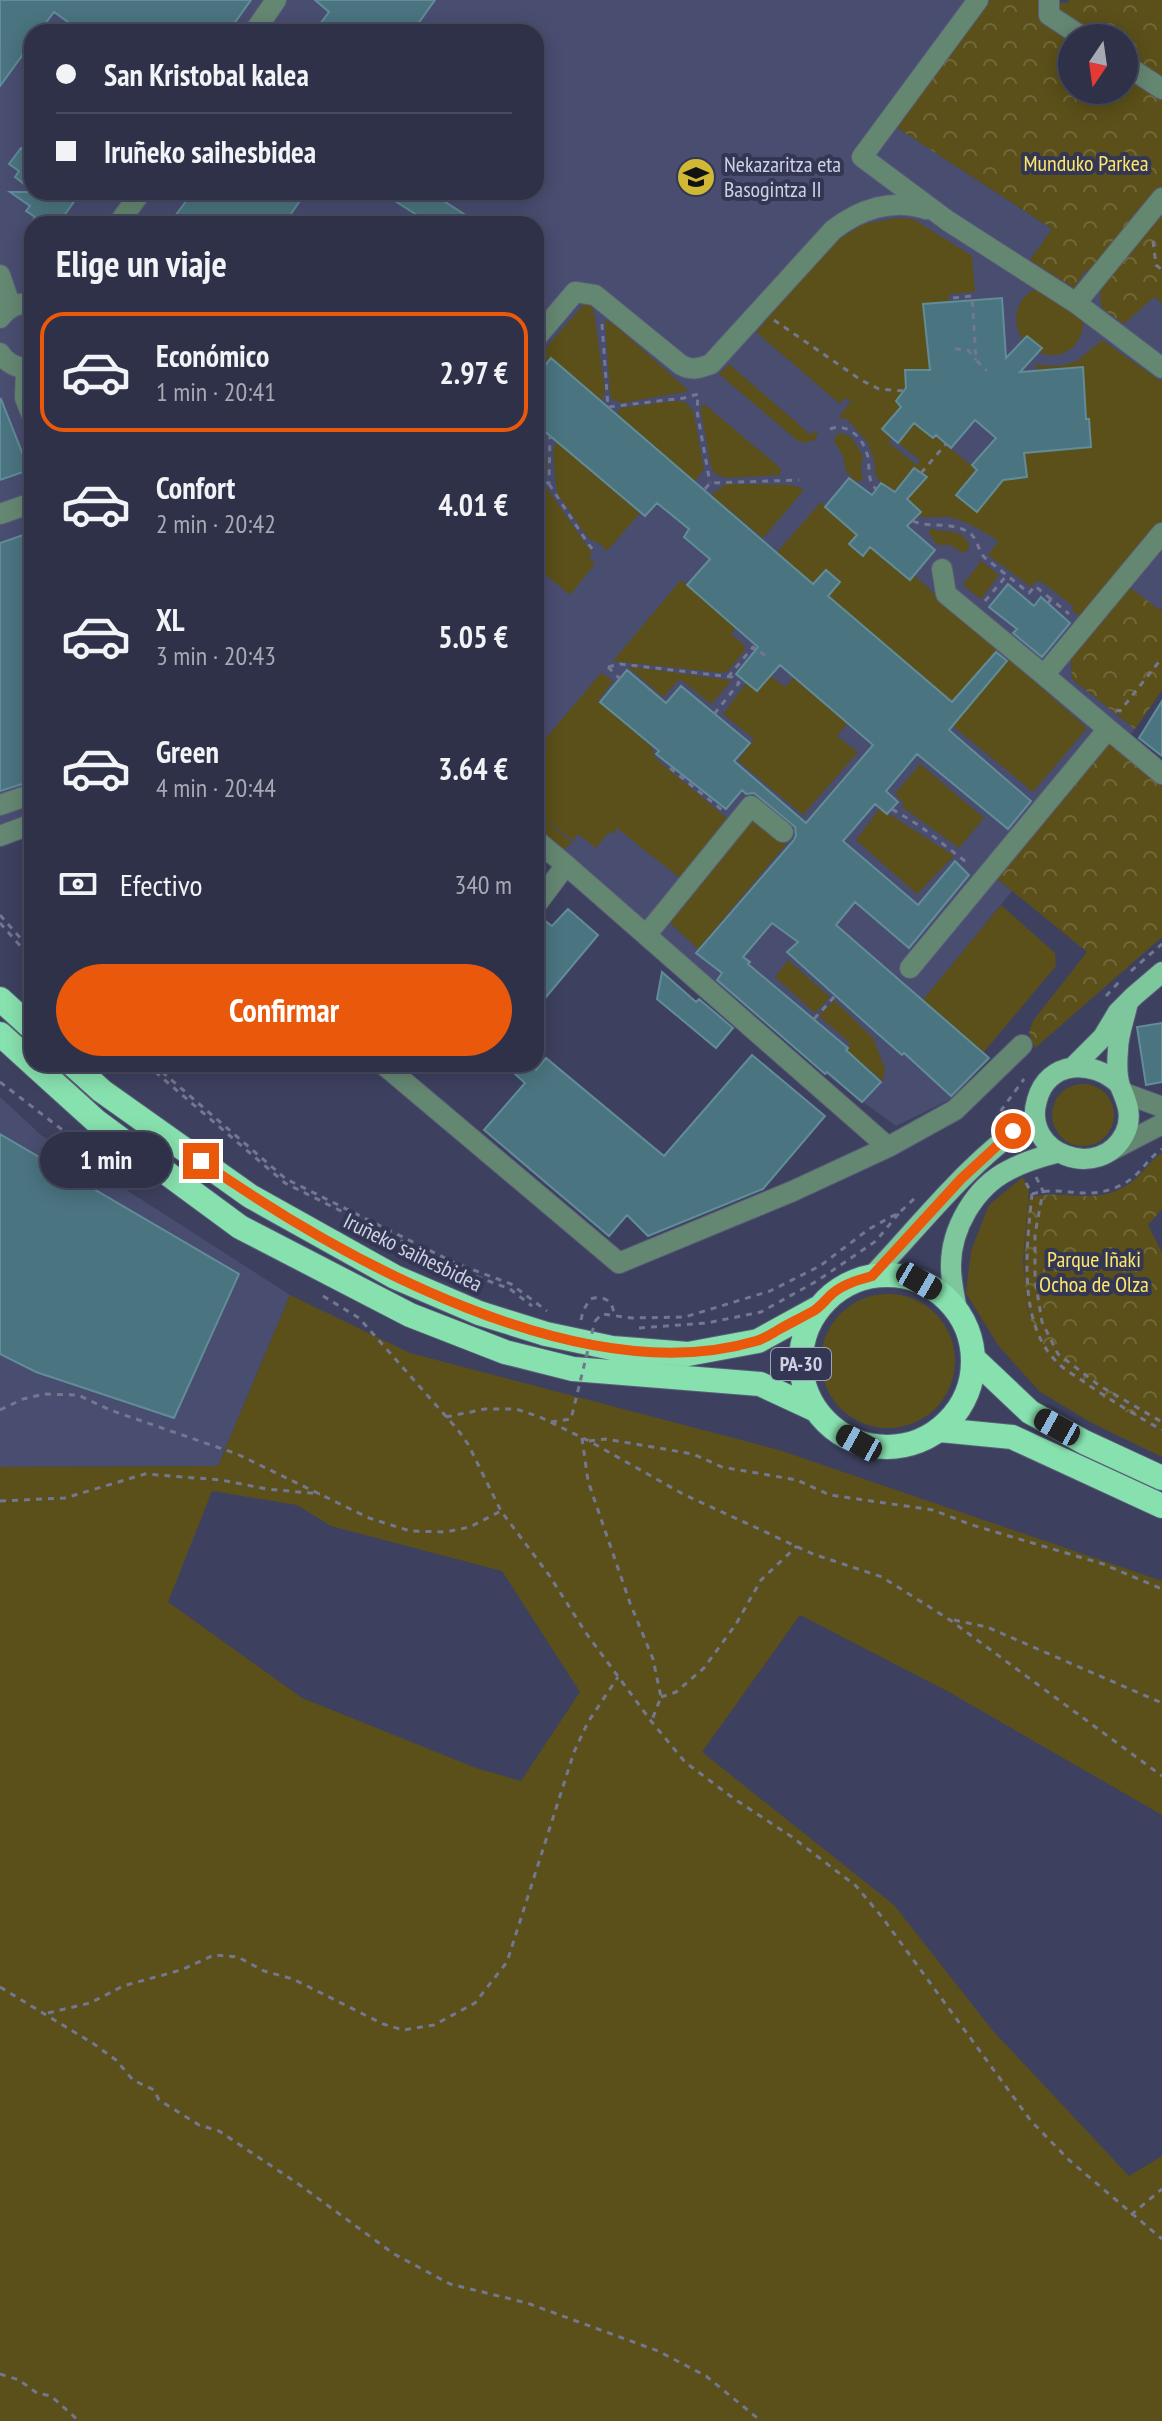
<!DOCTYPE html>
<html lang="es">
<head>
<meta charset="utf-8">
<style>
  :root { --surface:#2e3147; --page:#3a3d52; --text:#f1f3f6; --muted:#a7a9b4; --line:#494c60; --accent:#ea580c }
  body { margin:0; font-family:"PT Sans Narrow",sans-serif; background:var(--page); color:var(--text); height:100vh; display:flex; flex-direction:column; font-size:30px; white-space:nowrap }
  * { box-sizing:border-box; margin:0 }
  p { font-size:26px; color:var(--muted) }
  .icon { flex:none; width:44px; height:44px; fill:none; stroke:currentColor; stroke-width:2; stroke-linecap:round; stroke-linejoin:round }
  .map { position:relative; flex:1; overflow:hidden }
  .panel { position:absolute; left:24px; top:216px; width:520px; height:856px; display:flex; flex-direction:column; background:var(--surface); border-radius:24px; box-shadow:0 4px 20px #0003,0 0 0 2px var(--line) }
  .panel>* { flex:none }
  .guide { position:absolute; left:24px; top:24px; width:520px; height:176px; border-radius:24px; box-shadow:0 4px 20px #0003,0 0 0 2px var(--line); display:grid; align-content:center; height:176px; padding:0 32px; background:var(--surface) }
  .needle { width:52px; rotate:193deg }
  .buttons { position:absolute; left:1058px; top:24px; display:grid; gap:16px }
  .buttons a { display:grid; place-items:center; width:80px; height:80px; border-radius:50%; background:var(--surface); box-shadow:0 4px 20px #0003,0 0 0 2px var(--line); font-size:40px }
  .end { position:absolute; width:36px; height:36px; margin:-18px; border:10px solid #ea580c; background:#fff; box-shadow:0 0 0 4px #fff }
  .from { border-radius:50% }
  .bubble { position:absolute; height:56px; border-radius:28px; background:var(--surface); box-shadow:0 4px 20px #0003,0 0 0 2px var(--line); font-size:26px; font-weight:600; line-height:56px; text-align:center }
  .car { position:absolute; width:24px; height:48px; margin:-24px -12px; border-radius:10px; box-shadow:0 0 6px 2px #0007; background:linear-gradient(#222 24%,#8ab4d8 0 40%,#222 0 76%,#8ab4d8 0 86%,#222 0) }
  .guide b { display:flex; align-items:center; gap:28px; height:76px; font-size:30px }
  .guide b+b { border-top:2px solid var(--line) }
  .guide i { width:20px; height:20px; background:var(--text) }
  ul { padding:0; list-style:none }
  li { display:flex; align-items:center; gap:24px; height:120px; margin:0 16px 12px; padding:0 16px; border:4px solid transparent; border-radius:24px }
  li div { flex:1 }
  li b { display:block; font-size:30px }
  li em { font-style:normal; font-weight:600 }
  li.selected { border-color:var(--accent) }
  li>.icon { width:72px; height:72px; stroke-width:1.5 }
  h2 { padding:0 32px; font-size:36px; line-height:96px }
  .pay { display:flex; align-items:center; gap:20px; height:88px; padding:0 32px; font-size:30px }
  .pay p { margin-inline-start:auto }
  .cta { display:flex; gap:16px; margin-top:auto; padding:16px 32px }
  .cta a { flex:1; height:92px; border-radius:48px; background:var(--accent); color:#fff; font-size:32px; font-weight:600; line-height:92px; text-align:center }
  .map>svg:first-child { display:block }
  .built { fill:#494d70; fill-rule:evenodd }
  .green { fill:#5b5019; fill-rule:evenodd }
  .forest { fill:url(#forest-crowns); fill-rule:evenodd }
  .building { fill:#4a7480; stroke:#618c98; stroke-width:2 }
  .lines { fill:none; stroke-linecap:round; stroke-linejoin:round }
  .minor-casing { stroke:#5a5e79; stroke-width:22 }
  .major-casing { stroke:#5a5e79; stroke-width:22 }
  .highway-casing { stroke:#5a5e79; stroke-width:26 }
  .path { stroke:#737790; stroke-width:3; stroke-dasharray:6 6; stroke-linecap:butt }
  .minor { stroke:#648772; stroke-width:20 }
  .major { stroke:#7ec79d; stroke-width:20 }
  .highway { stroke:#87e1ae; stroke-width:24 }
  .path-bridge { stroke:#737790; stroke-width:3; stroke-dasharray:6 6; stroke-linecap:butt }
  .route { stroke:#ea580c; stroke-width:10 }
  .labels { text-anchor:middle; stroke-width:8; stroke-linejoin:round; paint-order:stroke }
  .shield { fill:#333753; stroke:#9fa3b8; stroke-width:2 }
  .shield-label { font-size:20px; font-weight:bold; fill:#cdd1e3 }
  .park-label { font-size:22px; fill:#fee56c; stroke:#333753 }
  .poi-label { font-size:22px; fill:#cdd1e3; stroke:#333753; text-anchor:start }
  .street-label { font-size:22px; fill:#cdd1e3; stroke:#333753 }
</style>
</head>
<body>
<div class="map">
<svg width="1162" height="2421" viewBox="0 0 1162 2421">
  <defs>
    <pattern id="forest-crowns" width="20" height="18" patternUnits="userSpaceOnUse" patternTransform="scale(2)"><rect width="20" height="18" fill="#5b5019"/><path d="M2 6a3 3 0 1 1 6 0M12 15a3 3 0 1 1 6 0" fill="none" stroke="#71683a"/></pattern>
  </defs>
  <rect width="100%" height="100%" fill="#3d415f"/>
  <path class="built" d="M0 0H989L883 141 896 127 1052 229 1030 260 1074 288 1085 270 1103 283 1123 324 1154 297 1162 303V608L1092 630 1073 656 1071 659 1072 679 1135 729 1119 749 996 878 1012 891 923 1001 989 1058 953 1098 896 1126 825 1074 536 830V224H32V825L0 833ZM32 32H536V192H32Z
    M0 1097 41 1135 290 1295 218 1466 0 1467Z"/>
  <path class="green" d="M897 218 913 219 972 256 975 292 949 294V302L923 304 930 370 905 371 906 388 896 401 901 407 882 429 892 438 888 442 917 465 920 460 898 443 914 423 933 438 935 436 977 470 956 495 977 512 1003 480 1027 477 1024 453 1091 447 1089 419 1033 423 1085 393 1083 367 1037 371 1035 365 1060 366 1077 361 1102 340 1162 382V521L1079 616 1072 610 1073 606 1042 582 1036 581 1031 587 988 555 998 542 996 539C982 531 965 520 949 517 938 516 927 519 917 516L920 511 907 499 926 478 895 492 881 483 875 474V463L868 443 847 419 838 418 851 401 845 398 840 404 756 332 833 243 864 224Z
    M1037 289 1083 317C1086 344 1063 363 1038 352L1041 347 1027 336 1023 339C1010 323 1016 295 1037 289Z
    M585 303 591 305 594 312 605 391 602 401 551 358 536 376V359Z
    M605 320 615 325 689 391 623 403 613 400 610 394Z
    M729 364 811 435 816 430 818 433 815 440 805 443 798 441 719 374Z
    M674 401 685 402 693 411 704 469 695 481 617 414 620 408Z
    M704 404 778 466 781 470 780 475 726 478 715 474 711 466 701 412V407Z
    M536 425 545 433 547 472 543 476 536 472Z
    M842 433 851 437 863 456 861 468 863 480 856 482 846 472 843 456 834 441 836 435Z
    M556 442 640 513 607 551 601 545 588 538 557 493 553 452Z
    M536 479 546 487 592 553 589 557 595 564 570 595 536 567Z
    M726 484 789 485 802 488 803 491 763 538 711 495Z
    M821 502 909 580 914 575 997 651 952 702 828 596 840 582 827 570 813 584 777 552Z
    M930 528C944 535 959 525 969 544V549L963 553 950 545H937L929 533Z
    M981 561 999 575 981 599 963 585Z
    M681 580 736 627 731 634 744 645 745 650 728 671 723 673 613 661Z
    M1009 659 1087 728 1033 792 953 726Z
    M627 666 729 680 731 682 711 704 680 679 663 697Z
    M601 673 613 681 598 701 652 747 656 759 729 820 681 879 617 828 613 834 609 832 596 848 578 834 573 841 538 813 572 843 563 850 536 830V750Z
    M771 676 785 687 794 677 848 723 837 736 858 752 803 815 738 761 754 739 723 714 746 683 757 691Z
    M920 764 984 818 959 848 902 807 904 803 895 794Z
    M880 808 954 856 917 894 856 840Z
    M755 815 787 843 698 949 669 922Z
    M1001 905 1055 953 1056 966 983 1053 922 1001Z
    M788 960 830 997 815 1013 775 977Z
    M834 1000 873 1038 885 1069 883 1081 846 1050 851 1044 819 1016Z
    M1052 1115a31 31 0 1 1 62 0a31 31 0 1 1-62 0Z
    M1023 1177 1029 1190 1023 1261 1028 1312 1041 1343 1057 1367 1107 1401 1162 1432V1457L1090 1422 1039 1391 998 1345 966 1293 971 1251 989 1205Z
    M821 1361a67 67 0 1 1 134 0a67 67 0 1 1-134 0Z
    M290 1295 410 1353 779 1450 1162 1581V1815L949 1692 800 1615 702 1752 894 1905 993 2031 1129 2176 1162 2156V2421H0V1467L218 1466ZM212 1491 297 1505 331 1526 502 1571 580 1692 521 1781 476 1768 302 1698 168 1602Z"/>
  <path class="forest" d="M990 0H1038L1039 2 1068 3 1069 0H1162V303L1154 297 1124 324 1102 308 1100 296 1103 283 1086 270 1074 288 1030 260 1052 229 896 127ZM1072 38H1124V90H1072Z
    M1129 587 1160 610 1162 608V690L1135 729 1072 679 1071 659Z
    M1108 739 1162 786V937L1035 1048 1029 1033 1033 1021 1087 952 995 877Z
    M1162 1153V1209L1148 1225 1162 1253V1432C1127 1412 1089 1394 1058 1367 1015 1330 1024 1248 1029 1198 1060 1188 1086 1204 1118 1190 1141 1180 1145 1164 1162 1153Z"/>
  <path class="building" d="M0 0H251L228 32H82L54 12 39 32H32V42L0 86Z
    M315 0H435L412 32H314L329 12Z
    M21 148 31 155 32 153V190L15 177 19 171 9 164Z
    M10 192H81L58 224H30L35 217 26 211 30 206Z
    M193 192H306L284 224H169Z
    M381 192H430L464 214 458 224H431Z
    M1002 298 1006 358 1027 336 1042 348 1020 372 1083 367 1086 419H1089L1091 447 1024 453 1027 477 1003 480 977 512 956 495 977 470 972 465 996 438 975 420 951 448 936 435 933 438 914 423 898 443 882 429 901 407 896 401 906 388 905 370H930L923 304Z
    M551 358 813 584 826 570 840 582 828 596 952 702 996 652 1007 661 949 730 1031 801 1008 829 917 754 886 791 898 802 887 814 875 804 843 841 918 905 955 861 969 875 909 948 855 902 836 925 989 1058 951 1096 904 1053 902 1055 877 1033 787 952 798 942 772 923 743 957 750 962 748 964 848 1048 846 1050 881 1082 862 1102 827 1072 825 1074 717 980 722 973 696 953 794 840 796 835 795 827 754 793 746 794 742 790 726 809 656 754 659 751 600 702 627 670 666 703 681 686 750 743 734 761 806 823 873 745 780 665 757 691 736 674 758 647 687 585 710 559 684 537 689 529 657 503 645 516 536 424V376Z
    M1 399 29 470 0 480V400Z
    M914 468 927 477 907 499 921 512 907 526 935 550 910 580 870 547 863 556 849 544 857 535 825 507 849 478 872 495 881 483 895 492Z
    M32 532V781L0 791V543Z
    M1008 584 1034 606 1041 597 1070 623 1042 657 1013 633 1017 629 989 607Z
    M1162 701V756L1139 738Z
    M568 909 598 935 536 1009V929L544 920 552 926Z
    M662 972 696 1002 699 999 733 1028 716 1048 657 999Z
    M1162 1023V1082L1146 1085 1137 1027Z
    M752 1055 825 1116 763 1189 648 1236 627 1215 609 1236 484 1130 525 1083 504 1064H529L536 1070 546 1058 664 1156Z
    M0 1134 239 1274 174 1418 36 1372 0 1354Z"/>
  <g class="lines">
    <defs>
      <path id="minor" d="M978 0 862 157 948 221 1076 303 1162 368
        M1049 0V15L1084 38
        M254 32 276 0
        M1124 64 1162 89
        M118 224 141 192
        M0 275 11 307
        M1076 303 1162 198
        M0 318C8 307 18 302 32 303
        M536 338 575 292 595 295 681 365C692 371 700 368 711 364L833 230C860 209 893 198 926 209
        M0 353C8 365 18 368 32 369
        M26 369 25 398 32 416
        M0 514 32 503
        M942 569 946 594 1044 675
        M1108 729 1162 774
        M0 805 32 794
        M0 836 32 824
        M536 840 566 865
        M536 905 566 865 888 1147
        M647 934 751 806 783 832
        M910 968 1108 729 1044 675 1162 533
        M383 1064 619 1263 793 1191 888 1147 955 1110 1022 1045
        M1124 1093 1162 1107
        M1112 1150 1162 1124"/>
      <path id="major" d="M1073 1067 1103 1037 1118 1012 1134 996 1162 972
        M1119 1084C1093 1059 1048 1060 1037 1100 1021 1154 1101 1183 1125 1133 1133 1116 1127 1102 1120 1086 1117 1076 1117 1061 1118 1050 1118 1034 1125 1018 1128 1002
        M872 1276C924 1221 971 1159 1035 1117
        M957 1311C955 1297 951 1282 951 1268 950 1229 975 1187 1009 1170 1024 1162 1040 1157 1056 1153"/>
      <path id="highway" d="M0 999 32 1028
        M0 1034 32 1063
        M33 1064 96 1121 240 1227 410 1315 505 1352 573 1369 760 1384 814 1409
        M72 1064 102 1091 250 1196 395 1277 479 1313 546 1334 612 1348 688 1354 758 1341 818 1308
        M801 1361a86 86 0 1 1 172 0a86 86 0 1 1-172 0Z
        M974 1359 1030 1412 1084 1442 1162 1478
        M940 1430 1012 1437 1162 1506"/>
    </defs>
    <use href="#minor" class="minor-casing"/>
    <use href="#major" class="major-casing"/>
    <use href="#highway" class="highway-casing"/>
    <path class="path" d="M1153 241 1156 265 1162 270
      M953 298 972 296 976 360 987 371
      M774 320 861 380 879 389 905 391
      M602 324 608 407 684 398 698 394 697 411 710 483
      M955 349 968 350 976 360
      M830 429C849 422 865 440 868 458 870 470 867 480 876 489
      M921 473 946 444
      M536 476 549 484 550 436
      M549 484 589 545 595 552
      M705 489 710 483 799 480
      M913 521C930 529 953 520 971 534 978 541 978 550 984 557L1029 593 1035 586 1051 599
      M985 601 1007 575
      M1048 603 1051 599 1069 614
      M608 667 620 664 732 677 739 683 715 713
      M608 667 620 679
      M728 677 753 647 766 656
      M1116 710 1120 711 1162 658
      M670 768 722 810
      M892 809 920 826 970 865
      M0 915 32 951
      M0 923 32 959
      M1131 971 1162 944
      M1106 996 1120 981
      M814 1019 835 996
      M146 1064 285 1183 459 1270 510 1289 532 1306
      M153 1064 286 1179 455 1263 511 1284 547 1311
      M0 1082 82 1145 143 1184
      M997 1122V1116L1024 1079
      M1036 1177 1043 1191 1035 1234V1279L1042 1322 1058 1354 1100 1386 1162 1422
      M1026 1183 1032 1194
      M1032 1194C1027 1245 1016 1325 1059 1364 1066 1371 1076 1376 1084 1382 1109 1399 1135 1415 1162 1430
      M1032 1194C1066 1184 1087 1204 1125 1183 1141 1174 1148 1158 1162 1149
      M323 1296 359 1318 458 1430 468 1444 501 1511 549 1575 586 1633 651 1721 685 1762 733 1798 792 1837 856 1886 882 1917 1031 2121 1069 2160 1162 2239
      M581 1320 583 1311 590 1299C605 1295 613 1301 614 1315
      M595 1321 602 1314 632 1318 685 1317 770 1291 820 1266 869 1229 900 1212 917 1196
      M639 1328 707 1323 761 1312 817 1281 876 1241 900 1212
      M0 1410 23 1399 44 1394 78 1395 110 1410 237 1454 369 1518 410 1531 446 1532 470 1527 501 1511
      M446 1417 485 1409H516L540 1417 589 1441 683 1494 813 1554 882 1577 950 1620 1162 1776
      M582 1438 588 1481 630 1603 653 1659 661 1697 652 1720
      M589 1441 606 1439 693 1454 722 1467 797 1480 830 1495 933 1510 972 1525 1103 1564 1162 1589
      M0 1501 65 1498 145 1474 221 1480 267 1489 320 1494
      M954 1620 987 1627 1162 1703
      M661 1697 676 1692 704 1668 736 1624 761 1580 797 1546
      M0 1987 94 2044 116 2060 133 2080 154 2090 159 2100 199 2125 219 2131 297 2183 394 2254 450 2284 527 2303 658 2351 706 2376 761 2421
      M48 2013 90 2003 123 1986 181 1970 214 1955 238 1957 264 1971 293 1979 383 2024 403 2030 434 2025 475 2003 507 1962 574 1752 588 1722 618 1677
      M1131 2215 1162 2189
      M0 2374 19 2380 37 2393 51 2396 79 2421"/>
    <use href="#minor" class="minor"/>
    <use href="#major" class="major"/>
    <use href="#highway" class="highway"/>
    <path class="path-bridge" d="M551 1422 571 1419 595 1321"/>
  </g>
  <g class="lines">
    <path class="route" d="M201 1161C341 1259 581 1393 756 1341 764 1339 771 1334 778 1330 790 1323 803 1317 815 1310 822 1305 827 1298 833 1293 844 1284 858 1280 872 1276L961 1179 1013 1131"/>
  </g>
  <defs>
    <symbol id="university-disc" viewBox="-11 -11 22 22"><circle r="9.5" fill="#d0b736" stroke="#333753"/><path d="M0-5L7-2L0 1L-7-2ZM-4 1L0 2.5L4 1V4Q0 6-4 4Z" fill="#111"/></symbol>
  </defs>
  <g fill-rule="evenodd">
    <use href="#university-disc" x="674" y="155" width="44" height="44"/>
  </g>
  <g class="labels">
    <rect class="shield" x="771" y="1348" width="60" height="32" rx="6"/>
    <g class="shield-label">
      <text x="801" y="1371">PA-30</text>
    </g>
    <g class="park-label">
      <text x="1086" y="171">Munduko Parkea</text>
      <text x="1094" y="1267">Parque Iñaki<tspan x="1094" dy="25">Ochoa de Olza</tspan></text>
    </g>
    <g class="poi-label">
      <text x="724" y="172">Nekazaritza eta<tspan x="724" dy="25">Basogintza II</tspan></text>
    </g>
    <g class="street-label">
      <text transform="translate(413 1252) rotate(26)" y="8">Iruñeko saihesbidea</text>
    </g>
  </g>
</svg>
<div class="buttons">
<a><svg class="needle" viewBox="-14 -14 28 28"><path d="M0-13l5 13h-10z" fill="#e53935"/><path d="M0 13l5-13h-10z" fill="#a7a9b4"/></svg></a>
</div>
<i class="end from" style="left:1013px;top:1131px"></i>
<i class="end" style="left:201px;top:1161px"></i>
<div class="bubble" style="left:40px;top:1132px;width:132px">1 min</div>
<i class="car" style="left:919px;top:1281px;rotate:120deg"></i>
<i class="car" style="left:1057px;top:1427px;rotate:299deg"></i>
<i class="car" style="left:859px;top:1443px;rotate:299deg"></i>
<div class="guide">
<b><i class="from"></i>San Kristobal kalea</b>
<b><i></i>Iruñeko saihesbidea</b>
</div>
<section class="panel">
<h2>Elige un viaje</h2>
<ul>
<li class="selected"><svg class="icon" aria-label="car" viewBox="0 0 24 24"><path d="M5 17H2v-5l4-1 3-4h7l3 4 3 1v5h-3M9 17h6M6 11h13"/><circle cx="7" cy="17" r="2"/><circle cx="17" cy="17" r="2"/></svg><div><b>Económico</b><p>1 min · 20:41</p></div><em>2.97 €</em></li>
<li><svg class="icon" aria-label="car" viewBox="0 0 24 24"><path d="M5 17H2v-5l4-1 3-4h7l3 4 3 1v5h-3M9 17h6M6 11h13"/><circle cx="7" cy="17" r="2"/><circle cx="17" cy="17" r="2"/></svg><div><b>Confort</b><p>2 min · 20:42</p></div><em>4.01 €</em></li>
<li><svg class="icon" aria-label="car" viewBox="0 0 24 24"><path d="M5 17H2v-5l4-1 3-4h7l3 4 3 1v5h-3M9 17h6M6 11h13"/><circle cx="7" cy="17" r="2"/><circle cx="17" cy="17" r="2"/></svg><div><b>XL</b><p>3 min · 20:43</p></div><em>5.05 €</em></li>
<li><svg class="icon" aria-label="car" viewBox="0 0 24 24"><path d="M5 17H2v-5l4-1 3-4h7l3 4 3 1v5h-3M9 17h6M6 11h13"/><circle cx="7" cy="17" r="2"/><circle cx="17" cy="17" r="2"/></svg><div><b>Green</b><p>4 min · 20:44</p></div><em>3.64 €</em></li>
</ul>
<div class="pay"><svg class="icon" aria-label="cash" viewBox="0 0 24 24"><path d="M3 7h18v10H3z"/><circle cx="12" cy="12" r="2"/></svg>Efectivo<p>340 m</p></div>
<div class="cta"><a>Confirmar</a></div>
</section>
</div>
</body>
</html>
